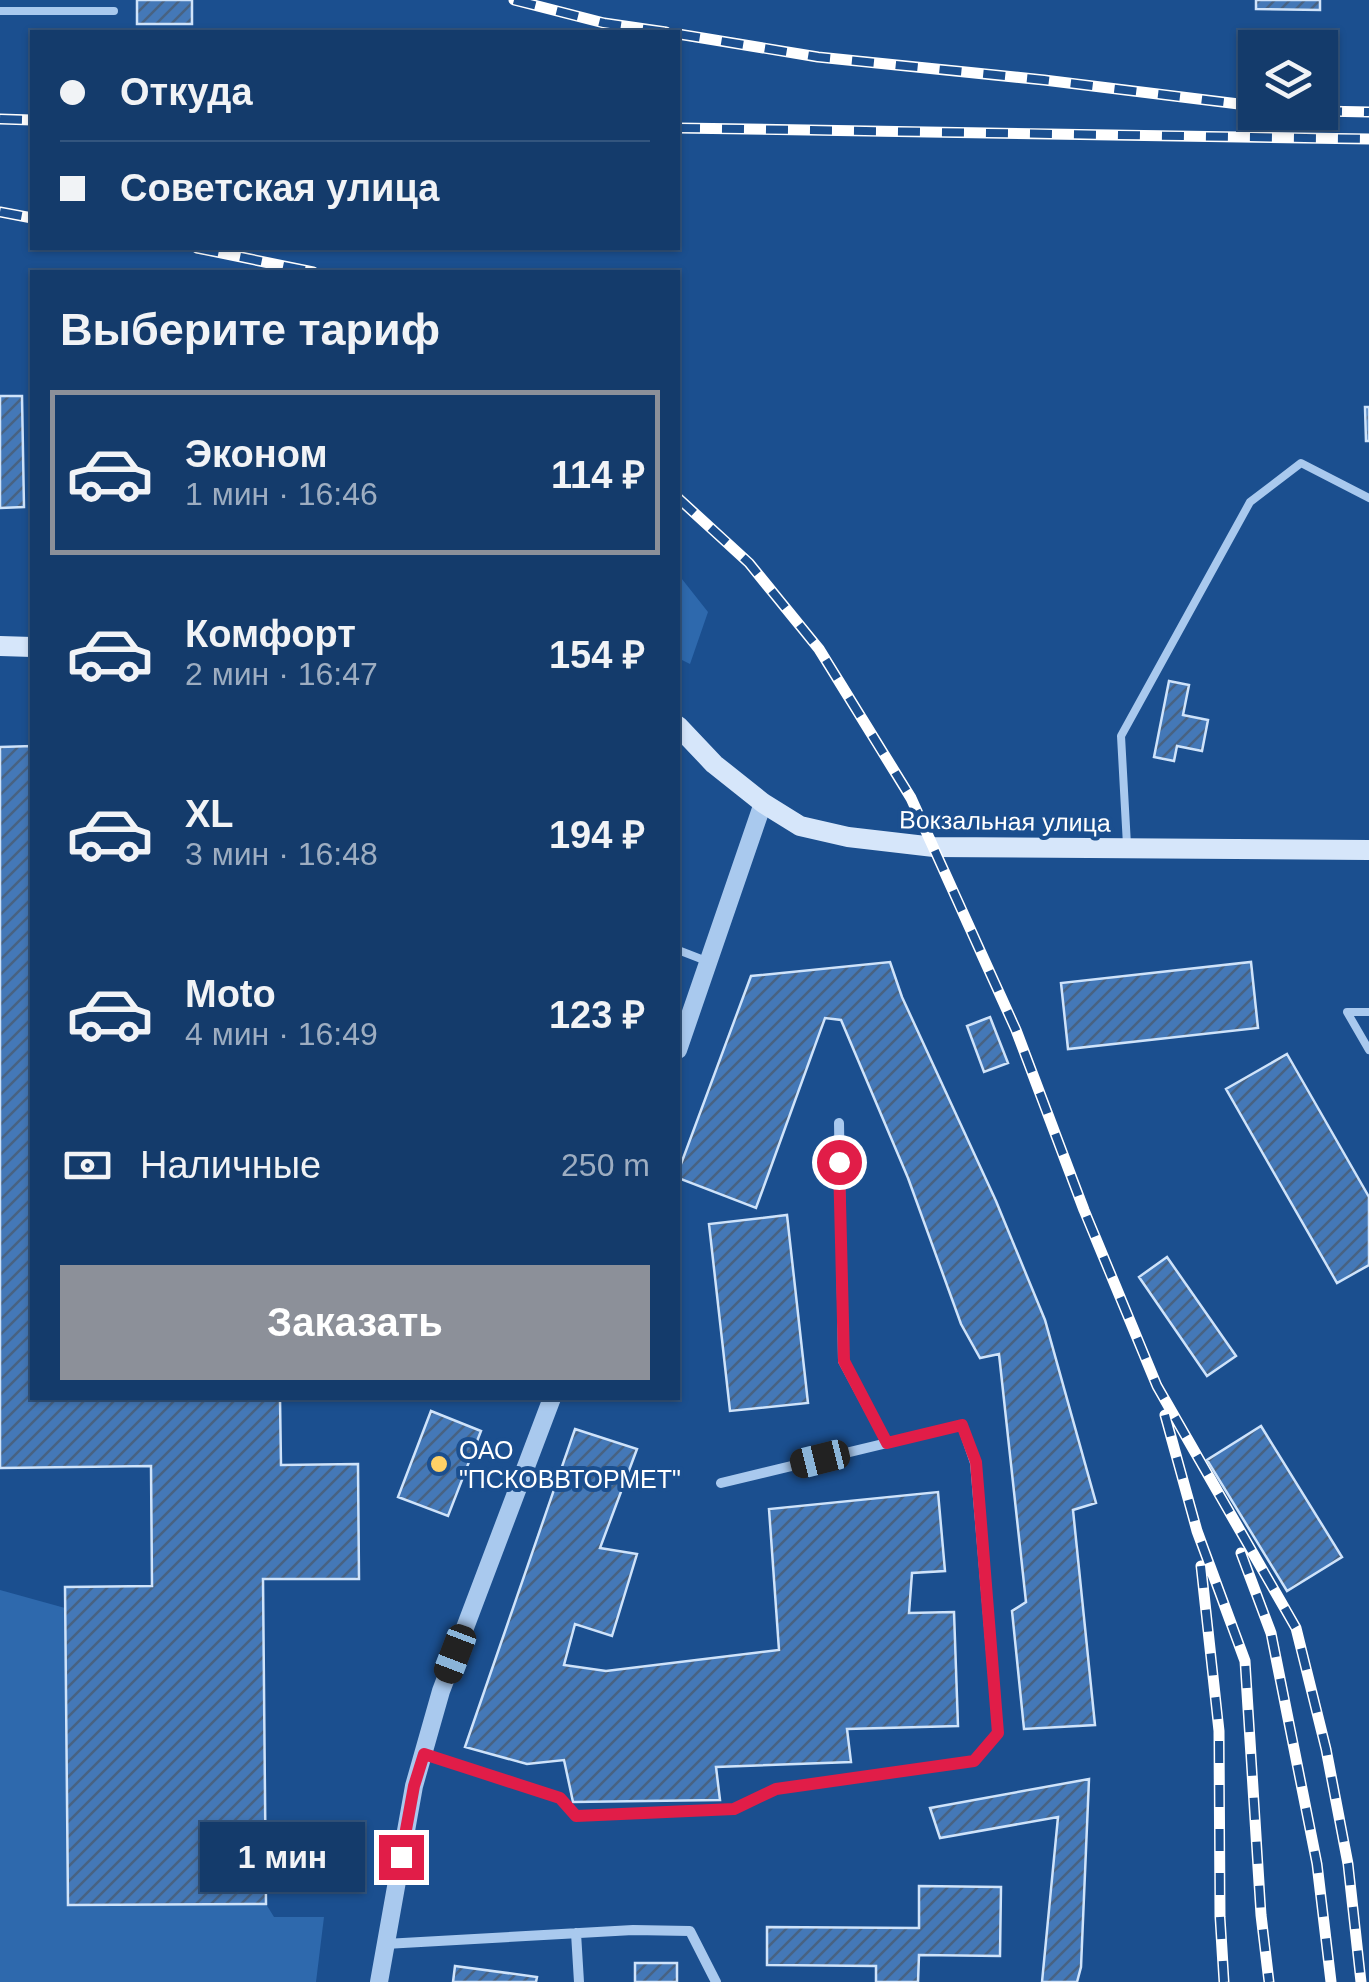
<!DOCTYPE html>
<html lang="ru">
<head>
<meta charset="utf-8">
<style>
  :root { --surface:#143b6b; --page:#1d4271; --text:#f1f3f6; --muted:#9dadc1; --line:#33557e; --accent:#8c9099 }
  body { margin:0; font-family:Helvetica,sans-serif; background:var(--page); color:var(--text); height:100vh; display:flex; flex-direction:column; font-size:38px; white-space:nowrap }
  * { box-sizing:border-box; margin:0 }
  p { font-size:32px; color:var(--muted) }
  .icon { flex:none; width:55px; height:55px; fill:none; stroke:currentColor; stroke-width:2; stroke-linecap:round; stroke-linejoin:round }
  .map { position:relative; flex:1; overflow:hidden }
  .drawer { position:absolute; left:30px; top:270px; width:650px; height:1130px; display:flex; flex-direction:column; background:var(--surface); border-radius:0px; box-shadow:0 2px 8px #0004,0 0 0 2px var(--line) }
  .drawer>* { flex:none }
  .top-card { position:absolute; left:30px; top:30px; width:650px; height:220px; border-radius:0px; box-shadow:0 2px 8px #0004,0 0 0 2px var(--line); display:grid; align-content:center; height:220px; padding:0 30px; background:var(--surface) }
  .fabs { position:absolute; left:1238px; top:30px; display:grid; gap:20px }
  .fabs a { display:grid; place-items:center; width:100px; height:100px; border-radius:0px; background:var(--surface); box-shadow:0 2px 8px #0004,0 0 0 2px var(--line); font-size:50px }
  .end { position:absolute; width:45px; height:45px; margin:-22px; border:12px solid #e11d48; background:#fff; box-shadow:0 0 0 5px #fff }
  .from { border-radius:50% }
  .bubble { position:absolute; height:70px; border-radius:0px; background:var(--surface); box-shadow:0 2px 8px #0004,0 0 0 2px var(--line); font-size:32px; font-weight:800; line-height:70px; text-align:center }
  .car { position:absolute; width:30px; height:60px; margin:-30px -15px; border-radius:12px; box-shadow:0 0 8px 2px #0007; background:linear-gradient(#222 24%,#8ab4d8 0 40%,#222 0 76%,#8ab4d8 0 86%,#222 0) }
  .top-card b { display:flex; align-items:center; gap:35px; height:95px; font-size:38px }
  .top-card b+b { border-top:2px solid var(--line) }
  .top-card i { width:25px; height:25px; background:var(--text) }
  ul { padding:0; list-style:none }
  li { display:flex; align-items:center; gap:30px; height:165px; margin:0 20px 15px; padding:0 10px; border:5px solid transparent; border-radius:0px }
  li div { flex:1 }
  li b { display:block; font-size:38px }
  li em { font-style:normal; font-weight:800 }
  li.active { border-color:var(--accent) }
  li>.icon { width:90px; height:90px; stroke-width:1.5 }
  h2 { padding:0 30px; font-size:45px; line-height:120px }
  .pay { display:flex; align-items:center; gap:25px; height:110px; padding:0 30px; font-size:38px }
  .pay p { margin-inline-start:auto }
  .primary-button { display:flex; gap:20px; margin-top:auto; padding:20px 30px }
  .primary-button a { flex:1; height:115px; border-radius:0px; background:var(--accent); color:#fff; font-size:40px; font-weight:800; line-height:115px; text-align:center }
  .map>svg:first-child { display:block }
  .grass { fill:#2e69ad }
  .building { fill:url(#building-hatch); stroke:#cfe3fa; stroke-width:2.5 }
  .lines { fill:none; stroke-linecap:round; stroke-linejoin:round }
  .service { stroke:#a9c9ee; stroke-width:8 }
  .minor { stroke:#a9c9ee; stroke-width:10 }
  .tertiary { stroke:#a9c9ee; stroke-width:18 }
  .secondary { stroke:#d6e6fa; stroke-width:20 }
  .rail-casing { stroke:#fff; stroke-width:11 }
  .rail { stroke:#1b4f8f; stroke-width:8; stroke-dasharray:22; stroke-linecap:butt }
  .route { stroke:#e11d48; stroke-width:12 }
  .poi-dot { fill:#ffd166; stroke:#1b4f8f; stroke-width:4 }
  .labels { text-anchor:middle; stroke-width:8; stroke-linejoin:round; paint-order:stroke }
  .street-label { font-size:25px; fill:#fff; stroke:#1b4f8f }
  .poi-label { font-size:25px; fill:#fff; stroke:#1b4f8f; text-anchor:start }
</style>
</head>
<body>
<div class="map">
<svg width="1369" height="1982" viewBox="0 0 1369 1982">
  <defs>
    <pattern id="building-hatch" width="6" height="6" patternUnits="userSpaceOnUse" patternTransform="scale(2.5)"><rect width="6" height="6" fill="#4478b7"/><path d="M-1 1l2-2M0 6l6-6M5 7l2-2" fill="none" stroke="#486282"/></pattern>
  </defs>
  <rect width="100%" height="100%" fill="#1b4f8f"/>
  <path class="grass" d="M678 574 708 612 690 664 678 658Z
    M0 1590 65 1608 68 1905 266 1904 274 1917H324L316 1982H0Z"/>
  <path class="building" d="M137 0H192V24H137Z
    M1256 0H1320V10L1256 9Z
    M0 396H22L24 507 0 508Z
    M1365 407H1369V441H1366Z
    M1169 681 1189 685 1183 715 1208 720 1202 751 1177 746 1174 761 1154 757Z
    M32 746V1398H280L281 1465 358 1464 359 1579H263L266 1904 68 1905 65 1587 152 1586 151 1466 0 1468V747Z
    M890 962 902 997 996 1201 1045 1320 1096 1503 1073 1510 1095 1725 1024 1729 1012 1611 1026 1602 999 1354 980 1358 961 1324 908 1178 841 1020 825 1018 756 1208 678 1178V1172L751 976Z
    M1251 962 1258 1028 1068 1049 1061 983Z
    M990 1017 1008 1063 984 1072 967 1026Z
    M1287 1054 1369 1197V1265L1337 1283 1226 1089Z
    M787 1215 808 1403 730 1411 709 1224Z
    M1167 1257 1236 1356 1207 1376 1139 1277Z
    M431 1411 481 1431 448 1516 398 1497Z
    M1261 1426 1342 1557 1287 1591 1207 1460Z
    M575 1429 637 1449 600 1548 637 1554 612 1636 575 1624 564 1665 606 1671 779 1650 769 1509 938 1492 945 1571 912 1573 909 1613 954 1612 958 1726 847 1729 851 1762 716 1767 720 1800 573 1802 564 1760 527 1764 465 1747Z
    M1089 1779 1081 1967 1077 1982H1042L1058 1817 940 1838 930 1808Z
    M919 1886 1001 1887 1000 1956 919 1955 918 1982H876V1966L767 1965V1927L919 1928Z
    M635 1963H677V1982H635Z
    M455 1966 537 1977 536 1982H453Z"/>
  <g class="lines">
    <path class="service" d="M0 11H114
      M1127 845 1121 736 1250 502 1301 463 1369 498
      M678 950 709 962
      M1369 1012H1347L1369 1050"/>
    <path class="minor" d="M839 1123 843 1361 887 1443
      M424 1754 560 1798 576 1816 734 1809 776 1789 974 1761 998 1733 975 1463 962 1425 721 1483
      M576 1933 579 1982
      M385 1944 633 1930 690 1931 716 1982"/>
    <path class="tertiary" d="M678 1050 763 803
      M379 1982 414 1786 441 1691 552 1398"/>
    <path class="secondary" d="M0 646 32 647
      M678 726 714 764 763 803 800 826 848 837 934 847 1369 850"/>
    <defs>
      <path id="rail" d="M514 0 604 23 666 32
        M678 34 818 57 1044 80 1255 106
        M1320 111 1369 112
        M0 119 32 120
        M678 128 1369 139
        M0 212 32 218
        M197 248 313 272
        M678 498 749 563 819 649 911 798 1016 1030 1084 1210 1157 1386 1296 1628 1326 1749 1348 1864 1361 1982
        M1165 1415 1197 1531 1245 1661 1261 1915 1269 1982
        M1241 1553 1271 1633 1317 1864 1331 1982
        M1201 1566 1219 1731 1220 1917 1224 1982"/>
    </defs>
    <use href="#rail" class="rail-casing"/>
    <use href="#rail" class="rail"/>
  </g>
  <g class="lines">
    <path class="route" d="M401 1857 414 1786 424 1754 560 1798 576 1816 734 1809 776 1789 974 1761 998 1733 976 1462 962 1425 887 1443 844 1361 839 1162"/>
  </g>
  <circle class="poi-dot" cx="439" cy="1464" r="10"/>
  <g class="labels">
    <g class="street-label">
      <text transform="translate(1005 821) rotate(1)" y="9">Вокзальная улица</text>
    </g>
    <g class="poi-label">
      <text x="459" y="1459">ОАО<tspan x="459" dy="29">"ПСКОВВТОРМЕТ"</tspan></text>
    </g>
  </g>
</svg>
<div class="fabs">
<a><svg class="icon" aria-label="layers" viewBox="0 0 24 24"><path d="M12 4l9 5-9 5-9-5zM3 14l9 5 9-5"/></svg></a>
</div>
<i class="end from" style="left:839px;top:1162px"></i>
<i class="end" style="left:401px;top:1857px"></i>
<div class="bubble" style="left:200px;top:1822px;width:165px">1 мин</div>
<i class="car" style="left:820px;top:1459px;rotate:256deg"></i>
<i class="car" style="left:455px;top:1654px;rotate:201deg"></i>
<div class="top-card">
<b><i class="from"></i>Откуда</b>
<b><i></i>Советская улица</b>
</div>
<section class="drawer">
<h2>Выберите тариф</h2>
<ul>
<li class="active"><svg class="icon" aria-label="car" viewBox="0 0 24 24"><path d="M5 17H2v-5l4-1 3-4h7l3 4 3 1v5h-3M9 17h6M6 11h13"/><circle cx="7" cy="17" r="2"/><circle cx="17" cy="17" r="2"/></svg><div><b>Эконом</b><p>1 мин · 16:46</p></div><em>114 ₽</em></li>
<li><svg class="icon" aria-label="car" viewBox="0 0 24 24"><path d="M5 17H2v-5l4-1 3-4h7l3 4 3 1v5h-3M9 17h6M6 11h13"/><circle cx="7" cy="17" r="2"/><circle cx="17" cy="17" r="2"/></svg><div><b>Комфорт</b><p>2 мин · 16:47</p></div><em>154 ₽</em></li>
<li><svg class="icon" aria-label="car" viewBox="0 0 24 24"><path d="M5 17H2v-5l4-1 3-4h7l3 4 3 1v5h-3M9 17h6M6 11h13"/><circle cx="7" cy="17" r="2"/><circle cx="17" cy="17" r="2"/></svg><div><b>XL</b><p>3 мин · 16:48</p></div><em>194 ₽</em></li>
<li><svg class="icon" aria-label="car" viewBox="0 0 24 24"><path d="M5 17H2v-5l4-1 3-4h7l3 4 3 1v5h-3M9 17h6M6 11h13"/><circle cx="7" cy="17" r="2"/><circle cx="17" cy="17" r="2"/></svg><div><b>Moto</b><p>4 мин · 16:49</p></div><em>123 ₽</em></li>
</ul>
<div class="pay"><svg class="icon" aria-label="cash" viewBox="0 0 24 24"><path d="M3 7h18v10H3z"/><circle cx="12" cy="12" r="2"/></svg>Наличные<p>250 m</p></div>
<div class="primary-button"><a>Заказать</a></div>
</section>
</div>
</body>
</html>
